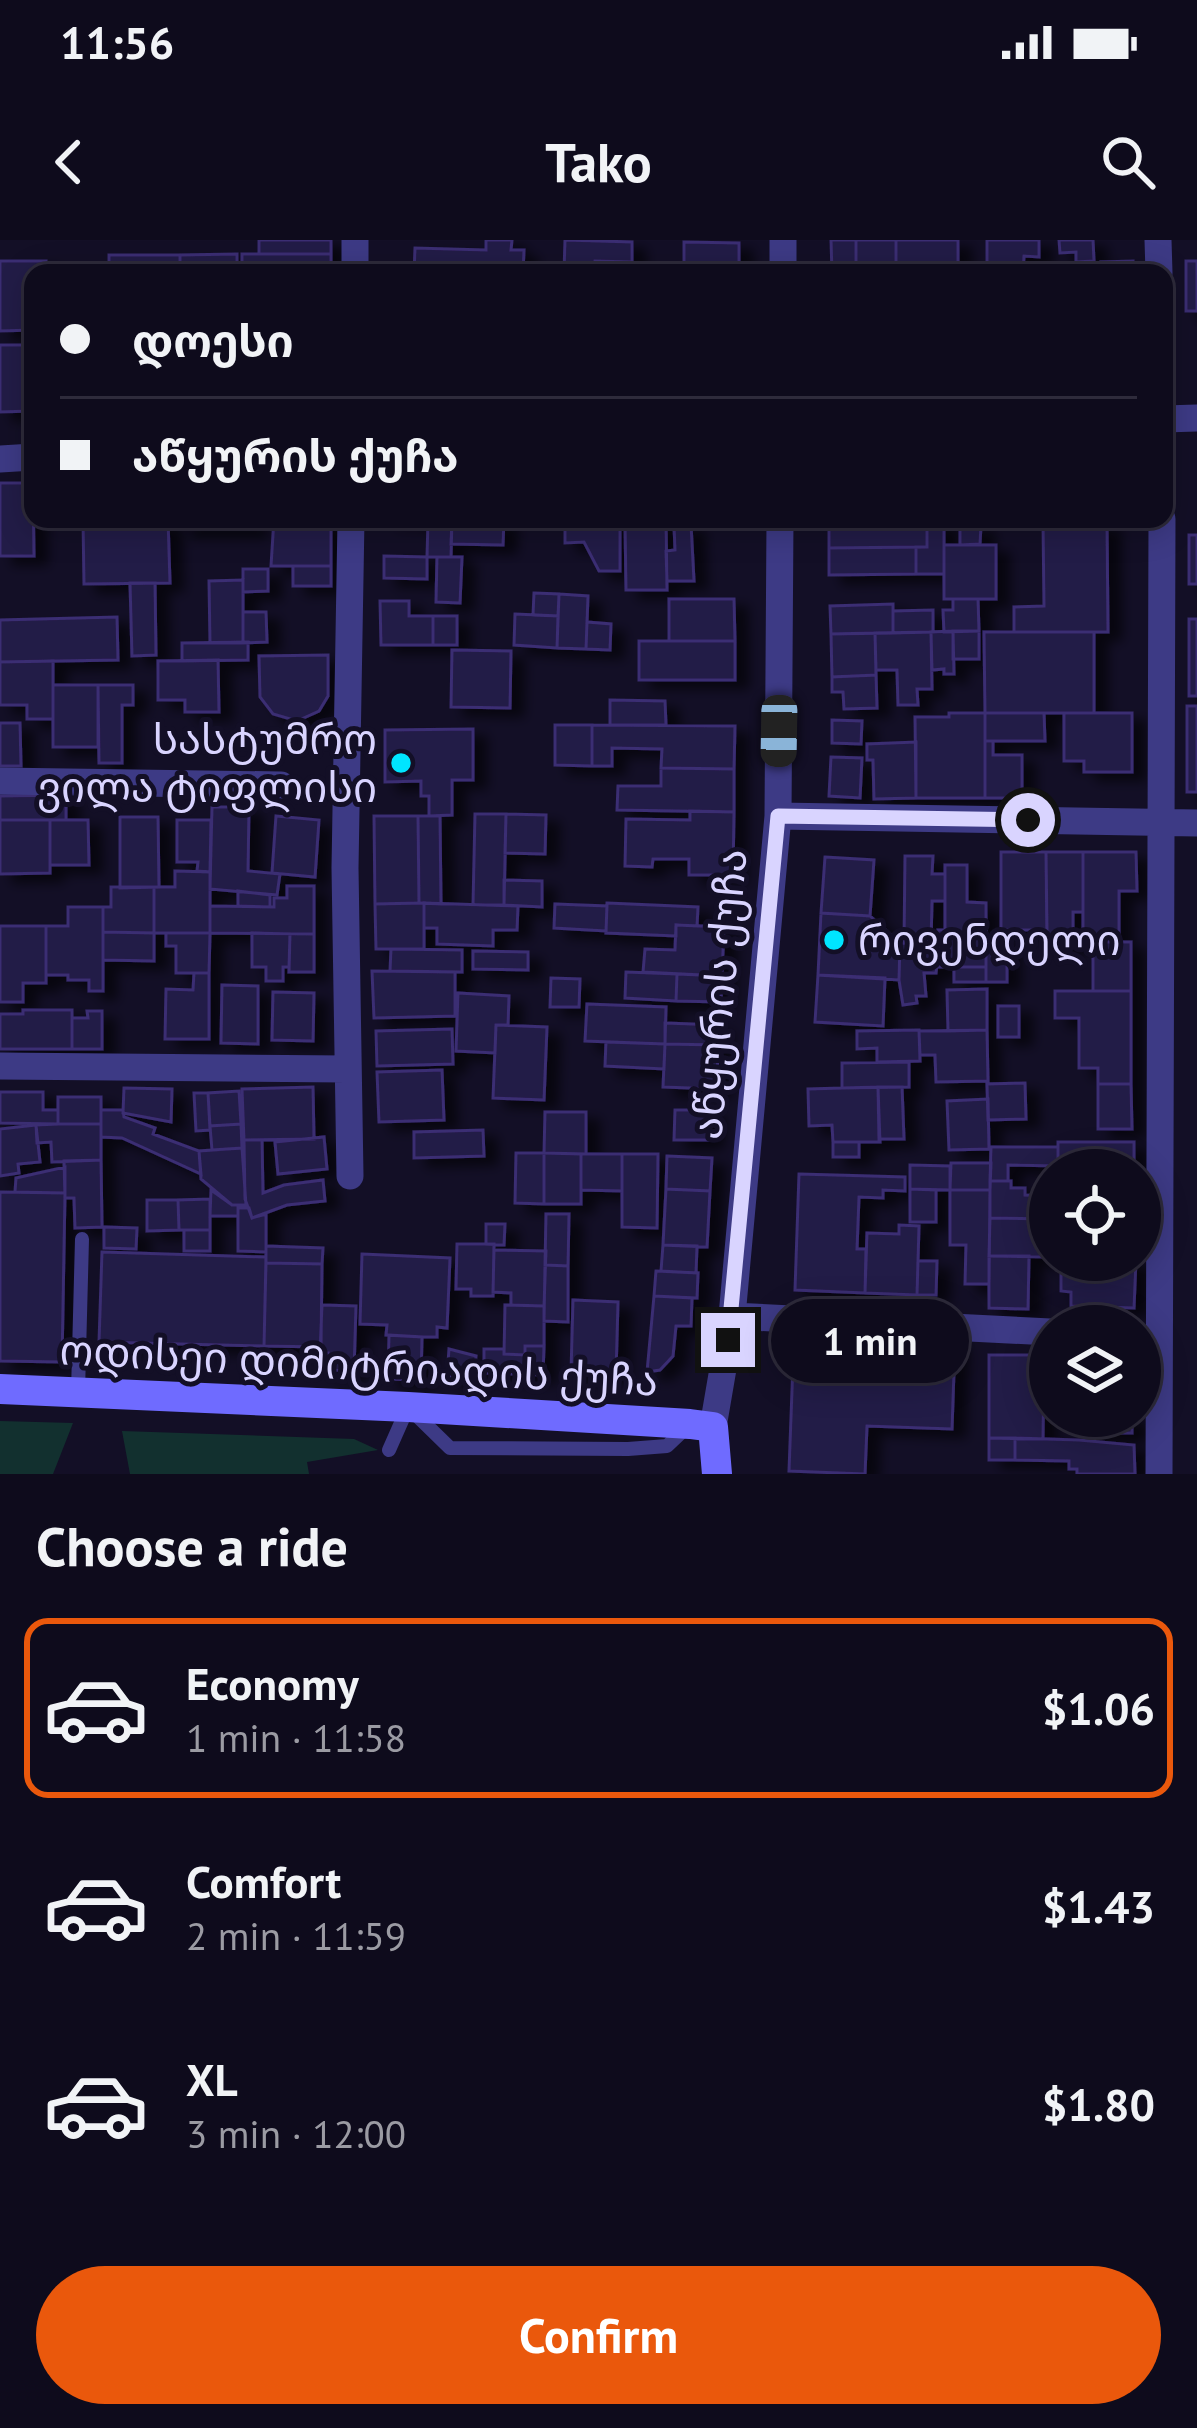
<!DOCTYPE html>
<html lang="en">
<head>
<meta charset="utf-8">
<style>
  :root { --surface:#0e0b1c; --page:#1c1929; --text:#f1f3f6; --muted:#9b9ba3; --line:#2e2b3b; --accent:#ea580c }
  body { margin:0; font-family:"PT Sans","Noto Sans Georgian",sans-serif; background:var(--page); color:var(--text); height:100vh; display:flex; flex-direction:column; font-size:45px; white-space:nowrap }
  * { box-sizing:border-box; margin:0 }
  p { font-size:39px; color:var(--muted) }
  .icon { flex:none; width:66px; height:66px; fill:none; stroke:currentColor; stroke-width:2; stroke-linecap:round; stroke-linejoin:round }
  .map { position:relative; height:1234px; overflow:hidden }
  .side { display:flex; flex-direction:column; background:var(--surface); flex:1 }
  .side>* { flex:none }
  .top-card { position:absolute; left:24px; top:24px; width:1149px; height:264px; border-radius:24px; box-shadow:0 6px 30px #0003,0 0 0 3px var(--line); display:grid; align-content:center; height:264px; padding:0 36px; background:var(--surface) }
  .controls { position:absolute; left:1029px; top:909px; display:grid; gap:24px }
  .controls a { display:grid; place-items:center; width:132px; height:132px; border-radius:50%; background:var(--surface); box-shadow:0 6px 30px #0003,0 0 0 3px var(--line); font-size:60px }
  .end { position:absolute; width:54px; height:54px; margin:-27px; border:15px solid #d9d4ff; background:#111; box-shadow:0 0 0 6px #111 }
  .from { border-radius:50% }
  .bubble { position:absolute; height:84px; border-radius:42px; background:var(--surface); box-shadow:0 6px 30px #0003,0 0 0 3px var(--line); font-size:39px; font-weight:700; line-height:84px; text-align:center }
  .car { position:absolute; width:36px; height:72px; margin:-36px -18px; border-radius:15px; box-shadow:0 0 9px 3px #0007; background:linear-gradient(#222 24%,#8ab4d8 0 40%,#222 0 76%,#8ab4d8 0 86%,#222 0) }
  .top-card b { display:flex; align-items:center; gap:42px; height:114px; font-size:45px }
  .top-card b+b { border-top:3px solid var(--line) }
  .top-card i { width:30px; height:30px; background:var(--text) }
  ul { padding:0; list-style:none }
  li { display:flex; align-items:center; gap:36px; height:180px; margin:0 24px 18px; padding:0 12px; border:6px solid transparent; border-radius:24px }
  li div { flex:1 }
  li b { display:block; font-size:45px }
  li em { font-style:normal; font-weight:700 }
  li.active { border-color:var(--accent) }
  li>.icon { width:108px; height:108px; stroke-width:1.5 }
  h2 { padding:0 36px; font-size:54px; line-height:144px }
  .cta { display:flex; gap:24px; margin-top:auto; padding:24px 36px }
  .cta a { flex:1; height:138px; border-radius:72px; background:var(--accent); color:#fff; font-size:48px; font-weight:700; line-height:138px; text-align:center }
  .status { display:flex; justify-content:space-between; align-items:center; height:84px; padding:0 60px; background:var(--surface); direction:ltr }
  .status svg { height:33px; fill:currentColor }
  header { display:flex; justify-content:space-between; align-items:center; height:156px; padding:0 36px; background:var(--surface); font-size:54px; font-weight:700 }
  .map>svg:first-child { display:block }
  .green { fill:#12302f }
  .building { fill:#241b47; stroke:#3b2d73; stroke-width:3; filter:url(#shadow) }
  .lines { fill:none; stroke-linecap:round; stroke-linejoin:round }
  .service { stroke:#3d3a85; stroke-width:14 }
  .minor { stroke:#3d3a85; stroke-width:27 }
  .secondary { stroke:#6f6bff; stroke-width:30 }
  .route { stroke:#d9d4ff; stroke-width:15 }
  .poi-dot { fill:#00e5ff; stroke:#130f26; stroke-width:4.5 }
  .labels { text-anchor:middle; stroke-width:10; stroke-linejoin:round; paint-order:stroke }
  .poi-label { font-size:42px; fill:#d9d4ff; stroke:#130f26; text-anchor:end }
  .street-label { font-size:42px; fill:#d9d4ff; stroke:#130f26 }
</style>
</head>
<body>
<div class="status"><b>11:56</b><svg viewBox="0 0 49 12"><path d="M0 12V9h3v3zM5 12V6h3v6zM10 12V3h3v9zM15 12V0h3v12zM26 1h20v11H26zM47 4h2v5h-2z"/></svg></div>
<header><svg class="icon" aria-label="back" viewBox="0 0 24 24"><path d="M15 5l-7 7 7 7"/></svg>Tako<svg class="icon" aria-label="search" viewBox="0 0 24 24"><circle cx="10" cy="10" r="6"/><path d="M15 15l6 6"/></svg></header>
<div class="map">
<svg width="1197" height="1234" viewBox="0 0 1197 1234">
  <defs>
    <filter id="shadow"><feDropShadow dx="13" dy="8" stdDeviation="6" flood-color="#0009"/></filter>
  </defs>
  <rect width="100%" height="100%" fill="#130f26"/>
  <path class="green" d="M0 1181 73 1183 53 1234H0Z
    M122 1191 354 1199 378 1210 307 1222 309 1234H130Z"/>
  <path class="building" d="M259 0H331V14H259Z
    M486 0H512L511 10H524L523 33H414L415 8 486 10Z
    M565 0 632 2V22L595 21 594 32H564Z
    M831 0H856V33H832Z
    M856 0H896V33H856Z
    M896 0H958V33H896Z
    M987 0H1039V17L1024 16 1023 33H987Z
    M1059 0H1093L1094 21 1076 22V12L1060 13Z
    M684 2 739 3V33H684Z
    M237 14V33H180V15Z
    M242 14H331V33H242Z
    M109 15H180V33H109Z
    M0 21H46V33H33V90L0 91Z
    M1133 21V33H1102L1101 22Z
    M1186 21H1197V71H1186Z
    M0 105H33L31 171 0 172Z
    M0 243H33L34 316H0Z
    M83 279H168L170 343 84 344Z
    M179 279H253V289H179Z
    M274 279H331V326H271Z
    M382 279H452L451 317H427L428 281Z
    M452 279H504L503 305 451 304Z
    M565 279H620V331H599L584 302 565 303Z
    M666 279 667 350H626L625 280Z
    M829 279 927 282V307L829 308Z
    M944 281V334H916V307H927V282Z
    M1043 282H1107L1108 392H1014V367L1044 366Z
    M691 284 694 341H667L666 311 675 310 674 285Z
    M960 285H981L980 304 960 305Z
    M1189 295H1197V344H1189Z
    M944 305H996V359H944Z
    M916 307V334L829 335V308Z
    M384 316 427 317V339L384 338Z
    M437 317H462L460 363 436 362Z
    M293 326H331V346H293Z
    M243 329H268V351L243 352Z
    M243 340V403H210L209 341Z
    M130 343H155L156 415 132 416Z
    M534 353 559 354 558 376 533 375Z
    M559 354 588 356 586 409 557 408Z
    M669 359H734L735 401H669Z
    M953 359H978L979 391 944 392 943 370H953Z
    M380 361H409V376H433V405H381Z
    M893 364V393L831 394 830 366Z
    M933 370V392L893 393V371Z
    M243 372H266L267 402 243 403Z
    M515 374 558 376 557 408 514 405Z
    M433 376H457V405H433Z
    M117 377 118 420 0 422V380Z
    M1189 379H1197V456H1189Z
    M587 382 611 384 610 410 586 409Z
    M953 391H979V419H953Z
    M953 391 954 434H944V429L932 430 931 392Z
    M931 392 932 449H917L918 465H898L897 430H876L875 393Z
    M984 392H1094V473H985Z
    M875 393 876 435 832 437 831 394Z
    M639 401H735V440H639Z
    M248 402V420L182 421V403Z
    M452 410 511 411 510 468 451 467Z
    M328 415V456L319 471 297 481 273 474 260 457 259 416Z
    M218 420 219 472H185V460H158V421Z
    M53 421V479H27V465H0V422Z
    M876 435 877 468 844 469 843 452H832V437Z
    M53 445H98V507H53Z
    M98 445H133V465H122V523H99Z
    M610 460 665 461 666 485H610Z
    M1187 466H1197V552H1187Z
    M949 473H985V558H916L915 477H949Z
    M985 473H1044L1045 501H985Z
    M1064 473H1132V532H1084V521H1064Z
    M832 480 862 481 861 504 832 503Z
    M0 483H20L21 526H0Z
    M555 485H592V526L555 525Z
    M592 485 735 486 734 529 661 528 662 509 612 508V526H592Z
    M473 489V540H452V575L429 576V556H421V541L385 542V490Z
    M985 501H993V515H1022V558H985Z
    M916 502V558L874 559 873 520H867V504Z
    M831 517 862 518 860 558 829 556Z
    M661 528 734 529V572L617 570 618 546H661Z
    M66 555V580H0V556Z
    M212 567H249L248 631 280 634 277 655 210 649Z
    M690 571 734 572 733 635H689V619H653L652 627 625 626 626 579 690 580Z
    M475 574H506L504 665H473Z
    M506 574 546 575 545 614 505 613Z
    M276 576 319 580 315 637 272 633Z
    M374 576H418L419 663 375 664Z
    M418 576H440L441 664 419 663Z
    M120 577H158L159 647 120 648Z
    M0 580H50V633L0 634Z
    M50 580H88L89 625H50Z
    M177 580H211L210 632 197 631 198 622H177Z
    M1001 612H1046L1047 690H1001Z
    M1046 612H1083V672H1073V705H1047Z
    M1083 612H1136L1137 651H1119V702H1083Z
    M905 616H933L932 634H945V661H932L931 704 904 703Z
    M825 617 874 620 870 676 821 673Z
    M945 625H967V662L986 663V727H938V690H945Z
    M175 631 210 632V693H154V647H175Z
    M504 640 542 641V667L504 665Z
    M287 646H314V694L210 693V666L274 667V658H287Z
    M111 647H154V693L103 692V667H111Z
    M238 651 270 655V667L238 666Z
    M424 663V709H376L375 664Z
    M424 663 518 666 517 690H493V706L437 704V688H424Z
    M607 663 698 667 697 686 676 685V696L606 693Z
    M555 664 607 666 606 691 554 688Z
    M68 667H103V751H89V740H68V735H46V686H68Z
    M821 673 870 676 900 703 899 740 818 735Z
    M676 685 724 687 722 736 643 732 645 709 675 710Z
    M0 686H46V743H23V762H0Z
    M103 692 154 693V721L103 720Z
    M166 693H210L209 733H176V706H166Z
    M252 693 290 694 289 727H283V741H266V727H252Z
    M290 694H314V732H289Z
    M986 701H1007V742H986Z
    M1093 702H1131V751H1093Z
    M900 703 934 704V714H938L936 733H924L926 756H916L917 763 903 765 899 740Z
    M391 709 462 710V732L390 731Z
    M473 711 528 712V730L473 729Z
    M954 727H986V742H954Z
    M372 731 455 732V776L374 778Z
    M626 732 677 734 676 761 625 758Z
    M194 733H209V799H165L166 749 193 750Z
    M677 734 722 736 721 762 676 761Z
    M818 735 885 738 883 786 815 782Z
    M551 738 580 739 579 767H550Z
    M222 745 258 746V804L221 803Z
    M987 749V790L948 791 947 750Z
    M1055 751H1131V844H1098V828H1079V778H1055Z
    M273 752 314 753 313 801 272 800Z
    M458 753 509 756 508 785H496L495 813 456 811Z
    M587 764 666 767 665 804 585 801Z
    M998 766H1019V797H998Z
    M23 770H72V809H0V774H23Z
    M87 771H102V809H72V778H88Z
    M665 783 719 785 718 805 665 804Z
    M496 785 547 787 544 860 493 858Z
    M452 789 453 824 377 826 376 791Z
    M919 790 920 821 877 822V808L857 809V791Z
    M987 790 988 841 936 842 935 815H920L919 791Z
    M606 802 665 804 664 829 605 826Z
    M665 804 718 805 717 849 663 847Z
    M909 822V847L842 848V823Z
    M442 830 444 880 379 882 377 832Z
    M1025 843 1026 879 988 880 987 844Z
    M1098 844H1131L1132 889H1098Z
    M313 847 314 899 244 900 242 849Z
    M878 847 880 902H833L832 885 809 886 808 849Z
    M878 847H902L904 899H879Z
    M124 848 172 849 171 882 123 873Z
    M239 851 241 884 210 886 208 853Z
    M0 852H43V870H58V884L0 883Z
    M194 853H208L210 890 196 891Z
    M58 857H101V884H58Z
    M988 859 989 909 949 910 947 861Z
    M101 870H123L124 877 155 888 153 894 199 911 201 934 122 898 101 897Z
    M675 870H711L710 900H674Z
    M545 872H586V914L544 913Z
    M58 884H101V920L52 922 51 902 37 903 36 885Z
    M241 884 242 908 212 910 210 886Z
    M36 885 40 922 18 924 19 933 0 936V889Z
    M483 890 484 916 414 918V892Z
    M324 897 327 929 278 934 275 902Z
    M244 900H262L263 953 284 945 323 940 325 961 287 965 252 978 245 959Z
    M833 902H859V917H833Z
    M1058 902H1134V927L1058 926Z
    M991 907H1058V926L1008 925V941H990Z
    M242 908 246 965H232L201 939 199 911Z
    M516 913H544V964L515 963Z
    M544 913 581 914V964H544Z
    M581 914H622V951L581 950Z
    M622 914H658L657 988 622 987Z
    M667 916 712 918 710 951 666 949Z
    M101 920 102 987 75 988 74 958H65L64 921Z
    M951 923H991L990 950H950Z
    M910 925 950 926V950L910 949Z
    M65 927V953L15 952 16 938Z
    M799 934 905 937V951L883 950V958L859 957 857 1009H866L865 1053 795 1050Z
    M990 941H1011V948H1025V955L1050 956V979L990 978Z
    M666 949 710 951 707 1007 663 1005Z
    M910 949 936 950V982H910Z
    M211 950 232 965H238V976H210Z
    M950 950H990L989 1044H965L966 1005H950Z
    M0 952 65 953 62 1122 0 1121Z
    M210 959V990H179L178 960Z
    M147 960H178L179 990 147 991Z
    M238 968H249L252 978 266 974V1012L238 1011Z
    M546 974H569L568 1026 545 1025Z
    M990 978 1050 979V1017L989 1016Z
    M486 984H505L504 1005 486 1004Z
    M899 985 919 986 917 1055 865 1053 867 993 899 994Z
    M104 987 137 988 136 1009 104 1008Z
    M184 990H210V1011H184Z
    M457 1004H494L493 1056H471V1049H456Z
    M663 1005 697 1006 696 1033 661 1031Z
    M266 1006 323 1008 322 1024 266 1023Z
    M494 1010 546 1011 544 1066 511 1065V1053L493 1052Z
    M102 1012 266 1017 264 1106 99 1102Z
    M362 1014 450 1018 447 1088 437 1087V1097H422L386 1095 387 1085 360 1084Z
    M989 1016H1029L1028 1069 989 1068Z
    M1061 1020H1136L1134 1068 1071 1066V1052L1061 1051Z
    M918 1021H937L936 1055H917Z
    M266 1023 322 1024 321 1107 264 1106Z
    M545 1025 568 1026V1082L544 1081Z
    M656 1031 698 1033 697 1058 654 1056Z
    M654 1056 692 1058 691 1086H676L673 1116 660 1130 647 1132Z
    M573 1060 618 1062 616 1134 571 1133Z
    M322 1065 356 1066 354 1131 327 1130 328 1113H320Z
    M505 1065 544 1066V1106H525V1115L504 1114Z
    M389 1095 422 1097 421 1140 388 1139Z
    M794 1097 955 1102 952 1189 867 1186 865 1234 789 1231Z
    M525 1106H544L543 1135 484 1133V1109H504V1114L525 1115Z
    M449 1109 476 1116 474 1139 447 1137Z
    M989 1115H1044L1043 1199 989 1198Z
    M1081 1176H1132V1193H1081Z
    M989 1198H1015V1220H989Z
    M1015 1198 1079 1200 1134 1205 1135 1234H1077V1229H1069V1221L1015 1220Z"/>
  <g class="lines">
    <path class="service" d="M78 1152 82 999
      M389 1210 408 1167 450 1208 628 1209 667 1206 686 1188"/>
    <path class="minor" d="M1158 0 1159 33
      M355 33V0
      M783 33V0
      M1164 179 1197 178
      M0 219 33 217
      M0 541 281 545
      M778 576 1197 583
      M0 826 346 829
      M350 936 345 628 351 279
      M732 1076 1050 1092
      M713 1187 732 1076 778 576 780 279
      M1159 1234 1162 279"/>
    <path class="secondary" d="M0 1149 408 1167 690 1184 713 1187 717 1234"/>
  </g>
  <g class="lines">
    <path class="route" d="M728 1100 778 576 1028 580"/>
  </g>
  <g class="poi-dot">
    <circle cx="401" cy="523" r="12"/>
    <circle cx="834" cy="700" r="12"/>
  </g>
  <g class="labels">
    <g class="poi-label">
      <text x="377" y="514">სასტუმრო<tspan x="377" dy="48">ვილა ტიფლისი</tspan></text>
      <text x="858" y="715" text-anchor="start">რივენდელი</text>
    </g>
    <g class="street-label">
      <text transform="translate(719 754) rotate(-85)" y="15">აწყურის ქუჩა</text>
      <text transform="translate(359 1125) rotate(3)" y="15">ოდისეი დიმიტრიადის ქუჩა</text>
    </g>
  </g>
</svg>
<div class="controls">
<a><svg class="icon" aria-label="locate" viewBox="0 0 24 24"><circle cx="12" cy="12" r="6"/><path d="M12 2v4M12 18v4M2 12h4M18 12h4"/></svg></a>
<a><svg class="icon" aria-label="layers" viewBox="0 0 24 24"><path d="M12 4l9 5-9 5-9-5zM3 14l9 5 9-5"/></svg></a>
</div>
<i class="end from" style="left:1028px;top:580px"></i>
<i class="end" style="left:728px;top:1100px"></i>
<div class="bubble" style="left:771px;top:1059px;width:198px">1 min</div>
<i class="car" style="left:779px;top:491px;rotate:181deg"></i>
<div class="top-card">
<b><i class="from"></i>დოესი</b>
<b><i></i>აწყურის ქუჩა</b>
</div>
</div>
<section class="side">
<h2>Choose a ride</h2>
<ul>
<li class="active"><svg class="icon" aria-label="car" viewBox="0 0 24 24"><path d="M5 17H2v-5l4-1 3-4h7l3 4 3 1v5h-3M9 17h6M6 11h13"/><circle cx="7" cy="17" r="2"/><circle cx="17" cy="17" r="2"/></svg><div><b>Economy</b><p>1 min · 11:58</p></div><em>$1.06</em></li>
<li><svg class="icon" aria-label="car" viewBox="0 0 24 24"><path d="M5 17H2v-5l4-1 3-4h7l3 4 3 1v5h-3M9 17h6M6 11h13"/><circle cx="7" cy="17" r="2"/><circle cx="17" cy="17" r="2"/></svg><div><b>Comfort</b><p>2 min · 11:59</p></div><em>$1.43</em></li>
<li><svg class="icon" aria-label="car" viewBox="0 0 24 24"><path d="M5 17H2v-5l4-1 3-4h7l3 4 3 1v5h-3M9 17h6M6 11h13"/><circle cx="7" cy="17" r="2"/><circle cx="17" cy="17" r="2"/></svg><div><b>XL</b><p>3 min · 12:00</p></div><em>$1.80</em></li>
</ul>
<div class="cta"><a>Confirm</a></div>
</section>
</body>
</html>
